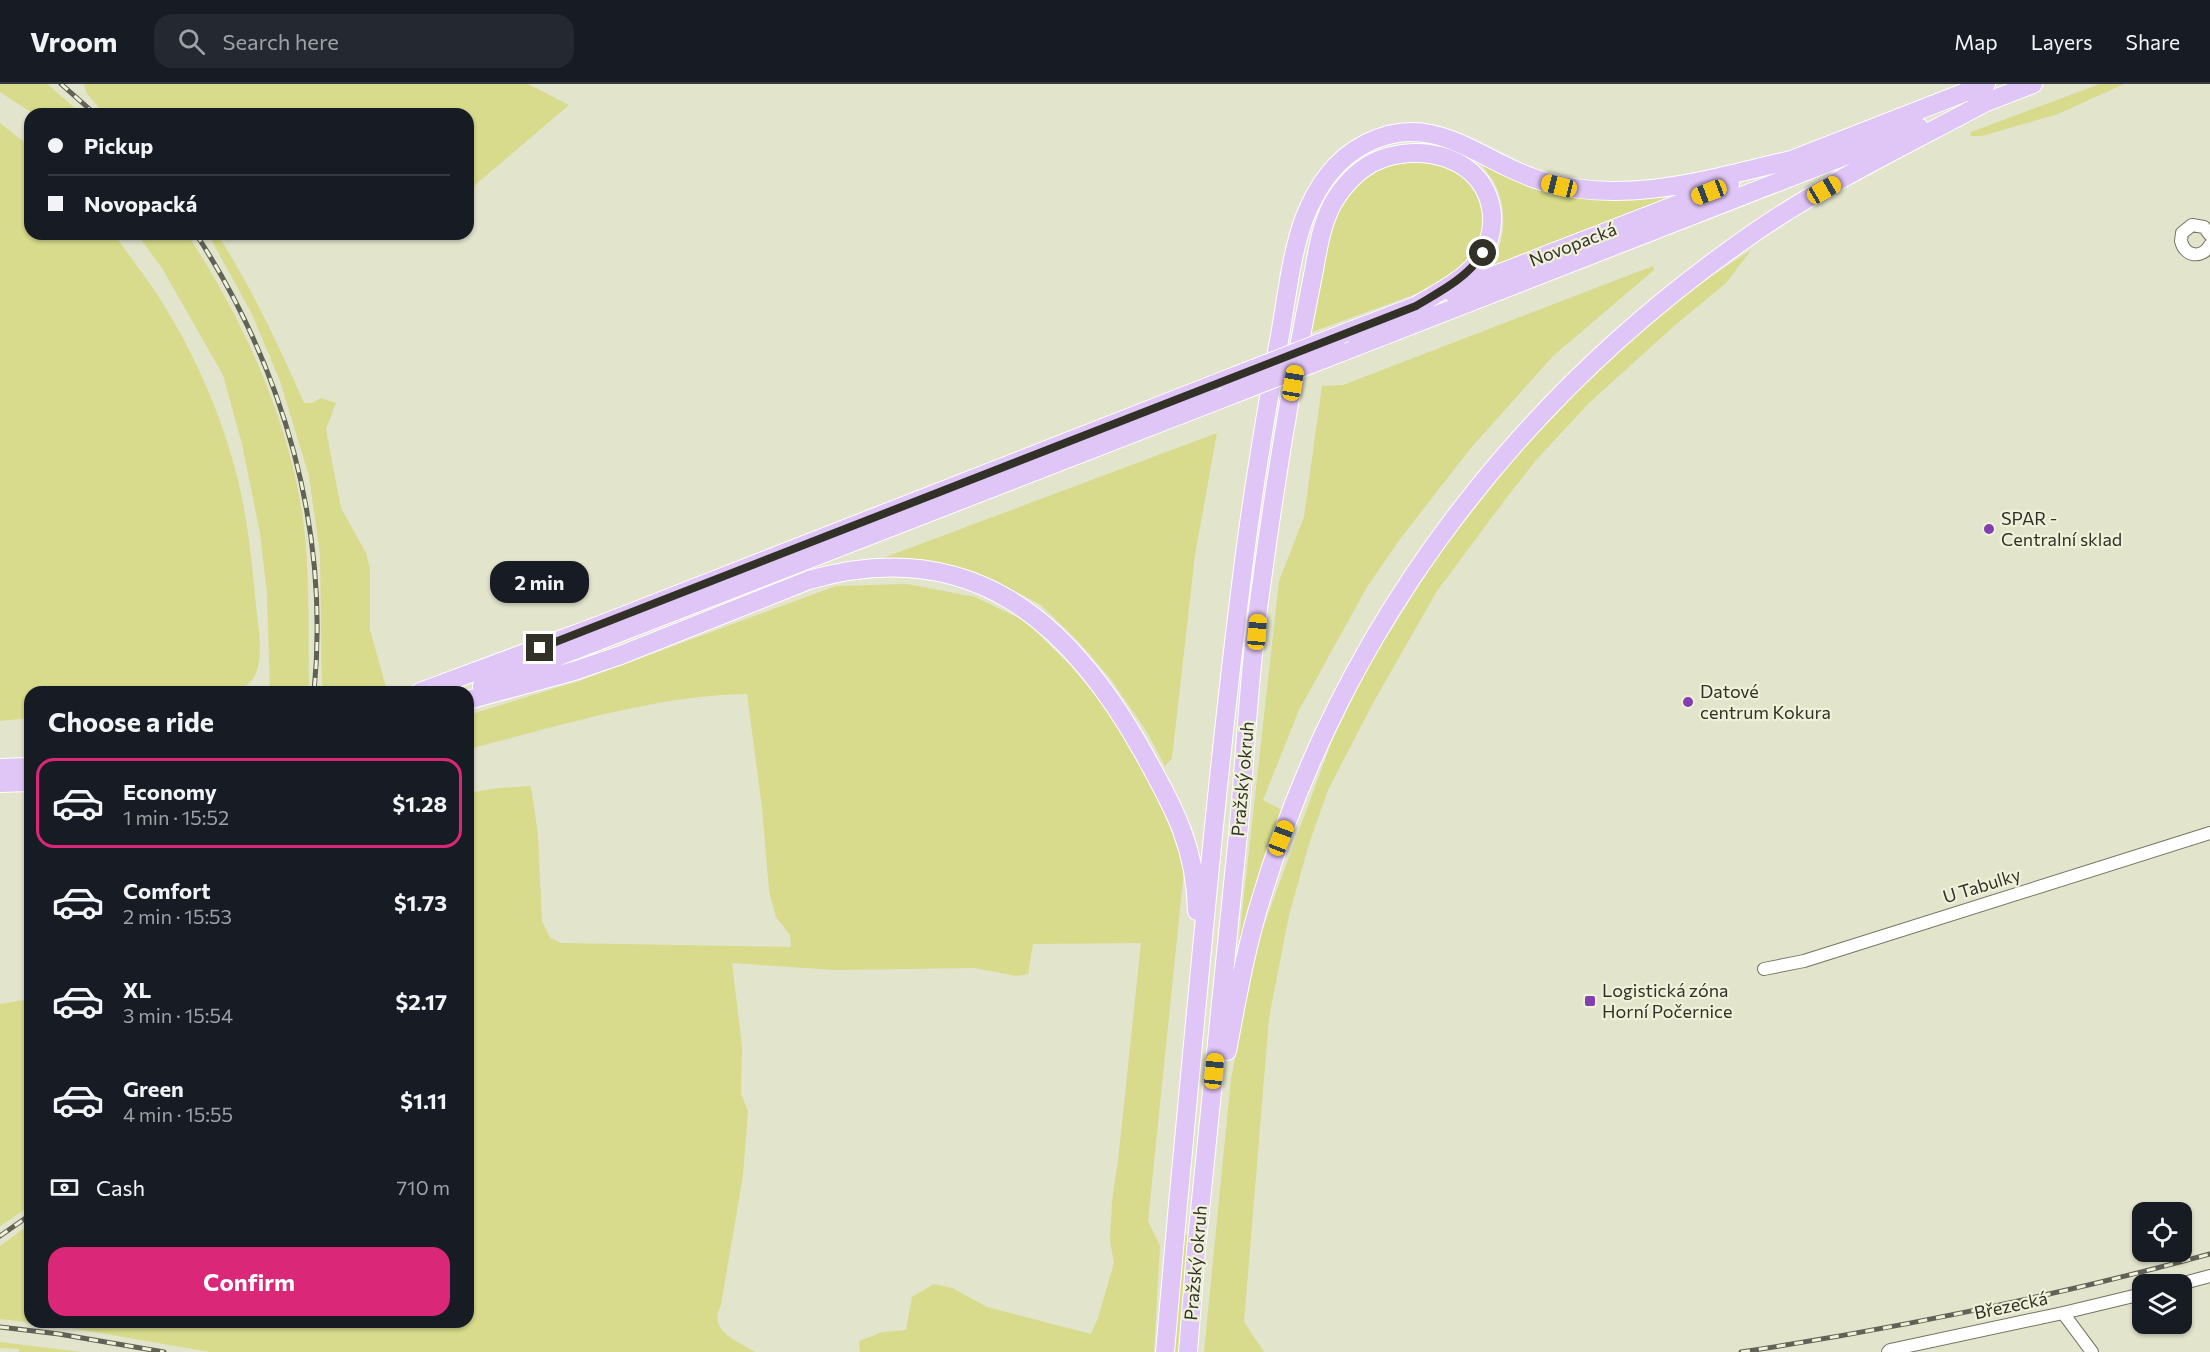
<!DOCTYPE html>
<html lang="en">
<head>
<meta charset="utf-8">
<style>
  :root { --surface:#171b24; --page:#242831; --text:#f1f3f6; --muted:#9ea1a6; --line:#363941; --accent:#db2777 }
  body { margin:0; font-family:Commissioner,sans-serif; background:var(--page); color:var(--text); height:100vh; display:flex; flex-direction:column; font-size:22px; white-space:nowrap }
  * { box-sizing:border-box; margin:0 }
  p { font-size:20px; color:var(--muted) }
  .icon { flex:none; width:33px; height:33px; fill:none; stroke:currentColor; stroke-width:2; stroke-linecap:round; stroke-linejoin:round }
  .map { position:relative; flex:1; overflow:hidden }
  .details { position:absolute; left:24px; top:602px; width:450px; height:642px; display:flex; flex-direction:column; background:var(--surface); border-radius:18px; box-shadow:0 2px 4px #0004 }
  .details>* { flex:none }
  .hud { position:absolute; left:24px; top:24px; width:450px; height:132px; border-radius:18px; box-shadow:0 2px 4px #0004; display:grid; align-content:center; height:132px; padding:0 24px; background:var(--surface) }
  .tools { position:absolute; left:2132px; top:1118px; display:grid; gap:12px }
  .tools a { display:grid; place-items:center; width:60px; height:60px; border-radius:12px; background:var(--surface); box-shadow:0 2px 4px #0004; font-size:30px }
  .end { position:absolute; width:27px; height:27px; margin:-14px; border:8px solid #313128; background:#fff; box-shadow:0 0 0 3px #fff }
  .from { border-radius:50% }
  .bubble { position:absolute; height:42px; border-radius:18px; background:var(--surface); box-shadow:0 2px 4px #0004; font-size:20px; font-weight:700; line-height:42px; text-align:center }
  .car { position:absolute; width:18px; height:36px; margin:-18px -9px; border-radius:8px; box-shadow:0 0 4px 2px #0007; background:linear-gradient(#f5c518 24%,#345 0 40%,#f5c518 0 76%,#345 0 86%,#f5c518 0) }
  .hud b { display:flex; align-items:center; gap:21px; height:57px; font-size:22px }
  .hud b+b { border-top:2px solid var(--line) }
  .hud i { width:15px; height:15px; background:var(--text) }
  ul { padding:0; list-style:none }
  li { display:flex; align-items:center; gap:18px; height:90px; margin:0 12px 9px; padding:0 12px; border:3px solid transparent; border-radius:18px }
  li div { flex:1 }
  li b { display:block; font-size:22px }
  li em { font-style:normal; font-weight:700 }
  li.active { border-color:var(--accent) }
  li>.icon { width:54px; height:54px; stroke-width:1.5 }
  h2 { padding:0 24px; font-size:27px; line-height:72px }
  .pay { display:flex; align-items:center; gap:15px; height:66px; padding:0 24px; font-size:22px }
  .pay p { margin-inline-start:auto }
  .button { display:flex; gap:12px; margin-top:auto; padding:12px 24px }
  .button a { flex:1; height:69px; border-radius:18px; background:var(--accent); color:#fff; font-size:24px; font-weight:700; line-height:69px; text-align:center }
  header { display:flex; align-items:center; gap:36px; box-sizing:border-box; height:84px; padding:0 30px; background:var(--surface); border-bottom:2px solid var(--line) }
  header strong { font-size:28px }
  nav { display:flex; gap:33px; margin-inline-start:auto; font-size:21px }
  .search { width:420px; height:54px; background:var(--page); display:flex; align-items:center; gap:15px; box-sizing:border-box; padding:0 21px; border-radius:18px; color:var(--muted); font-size:22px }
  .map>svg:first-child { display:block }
  .green { fill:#d7db8b }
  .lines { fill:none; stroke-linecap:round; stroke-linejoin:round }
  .minor-casing { stroke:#747560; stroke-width:14 }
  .highway-casing { stroke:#fff; stroke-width:20 }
  .minor { stroke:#fff; stroke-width:12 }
  .highway { stroke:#e0c6f7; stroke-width:18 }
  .rail-casing { stroke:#616255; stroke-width:5 }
  .rail { stroke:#eff1d9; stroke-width:3; stroke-dasharray:9; stroke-linecap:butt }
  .highway-bridge-casing { stroke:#fff; stroke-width:20; stroke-linecap:butt }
  .highway-bridge { stroke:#e0c6f7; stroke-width:18 }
  .route { stroke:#313128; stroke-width:8 }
  .poi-dot { fill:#833eb1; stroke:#eff1d9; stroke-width:2 }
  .labels { text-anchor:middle; stroke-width:4.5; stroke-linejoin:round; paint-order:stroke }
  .street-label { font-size:18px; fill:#313128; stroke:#eff1d9 }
  .poi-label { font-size:18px; fill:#313128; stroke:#eff1d9; text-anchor:start }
</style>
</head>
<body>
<header>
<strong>Vroom</strong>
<div class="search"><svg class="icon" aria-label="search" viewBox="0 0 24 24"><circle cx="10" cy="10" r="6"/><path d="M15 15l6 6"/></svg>Search here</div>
<nav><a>Map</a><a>Layers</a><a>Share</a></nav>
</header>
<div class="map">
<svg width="2210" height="1268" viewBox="0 0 2210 1268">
  <rect width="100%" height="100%" fill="#e2e4cc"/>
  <path class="green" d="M0 0H47L82 30H34L0 8Z
    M84 0H528L569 21 468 107V30H153L147 26 142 30H105L87 10Z
    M2100 0H2124L2058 30 1982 52H1970L1971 48Z
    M0 39 30 63V150H114C128 170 143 189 156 209 193 265 222 331 238 396 248 437 252 479 256 522 258 542 267 585 248 600 242 605 234 606 227 608H30V634L0 637Z
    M1441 75 1479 106 1486 143 1479 167 1440 201 1312 248 1332 134 1344 111 1383 79Z
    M1480 78 1662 112 1663 115 1487 184C1506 162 1508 128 1496 102 1492 93 1485 86 1480 78Z
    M137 150H187C242 233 289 335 303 435 310 489 308 544 309 599L307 607H270L267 509 260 449 242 360 223 291 162 184Z
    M208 150H217C252 204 278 260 304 319H312L321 314 336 319 326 345 332 378 341 424 366 469 370 485V546L386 603 358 607H322L320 471 309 392 280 297 252 230Z
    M1751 166 1726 199 1674 242 1589 319 1536 376 1504 417 1437 507 1373 619 1328 706 1309 760 1289 831 1269 934 1244 1238 1264 1268H1204L1231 995 1257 860 1332 657 1369 581 1439 470 1512 377 1612 270 1685 210Z
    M1653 182 1654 186 1553 272 1470 365 1400 455 1367 503 1299 626 1263 716 1282 726 1259 792 1238 866 1279 497 1304 433 1322 302 1343 301Z
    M1217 349 1195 471 1172 674 1165 682 1147 648 1110 594 1078 557 1041 521 994 496 955 484 878 476Z
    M907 500 975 513 1025 537 1070 581 1111 630 1160 718 1183 770V796L1148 1137 1160 1162 1154 1268H860L859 1257 883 1248 906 1246 912 1213 934 1200 952 1204 987 1223 1091 1250 1098 1234 1114 1179 1110 1157 1112 1117 1118 1077 1141 859 1033 860 1028 890 1016 892 975 884 835 886 732 879 742 962 741 1010 748 1027 743 1091 721 1221C707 1247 737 1257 755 1268H210L60 1242 0 1235V1162L30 1140V1238H468V709L498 704 531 702 538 751 542 837 550 854 561 859 791 863 790 851 776 833 769 807 762 723 747 610C656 611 557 643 468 665V631L579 597 836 502Z
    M30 915V1122L0 1142V920Z
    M1184 1150 1190 1152 1180 1268H1171Z
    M0 1258 82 1268H19V1265L0 1264Z"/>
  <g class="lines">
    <defs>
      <path id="minor" d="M2210 151 2204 143 2192 141 2182 149 2181 157C2185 173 2202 175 2210 161
        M1764 885 1804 877 2210 749
        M2180 1200 2210 1192
        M2063 1229 2092 1268
        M1888 1268 1890 1266 2063 1229 2142 1210"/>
      <path id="highway" d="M1976 22 2033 0
        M1781 80 1986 0
        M1451 208 1730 100
        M1345 249 1426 218
        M1342 268 1919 43
        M482 602 1221 315
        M420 608 600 541 1225 296
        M468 616 574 587 621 571 809 496C970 450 1070 536 1144 670 1174 724 1196 764 1197 827
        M0 684 30 683
        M0 699 30 698
        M1227 967C1237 915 1246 862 1262 812 1345 536 1522 308 1758 146 1830 97 1910 59 1986 18
        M1165 1268C1173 1172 1182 1077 1191 981 1206 821 1221 661 1241 501 1251 417 1265 334 1280 251 1287 212 1291 171 1304 135 1317 102 1335 75 1367 59 1436 25 1481 79 1542 97 1625 122 1710 95 1791 76
        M1188 1268 1196 1166C1211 1024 1225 882 1239 741 1246 659 1250 577 1262 496 1276 392 1293 289 1314 186 1318 163 1322 139 1333 119 1343 102 1356 88 1372 79 1418 56 1487 72 1492 131 1493 147 1488 164 1478 177 1463 197 1437 209 1416 222"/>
    </defs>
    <use href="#minor" class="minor-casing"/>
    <use href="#highway" class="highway-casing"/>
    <use href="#minor" class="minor"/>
    <use href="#highway" class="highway"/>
    <defs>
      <path id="rail" d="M61 0 95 30
        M196 150C284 285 330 446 314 608
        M0 1152 30 1131
        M0 1243 59 1250 164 1268
        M1741 1268C1899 1244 2056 1212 2210 1170"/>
    </defs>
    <use href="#rail" class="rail-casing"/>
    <use href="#rail" class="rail"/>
    <defs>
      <path id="highway-bridge" d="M1225 296 1345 249
        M1221 315 1342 268"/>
    </defs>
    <use href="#highway-bridge" class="highway-bridge-casing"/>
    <use href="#highway-bridge" class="highway-bridge"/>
  </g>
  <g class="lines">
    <path class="route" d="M540 564 1416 222C1441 207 1467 194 1483 169"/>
  </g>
  <g class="poi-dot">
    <circle cx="1989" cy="445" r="6"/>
    <circle cx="1688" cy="618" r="6"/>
    <rect x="1584" y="911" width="12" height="12" rx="3"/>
  </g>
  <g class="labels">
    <g class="street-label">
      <text transform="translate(1573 161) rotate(-21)" y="6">Novopacká</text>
      <text transform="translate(1243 695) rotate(-85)" y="6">Pražský okruh</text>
      <text transform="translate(1982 802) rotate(-17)" y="6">U Tabulky</text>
      <text transform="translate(1196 1179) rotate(-85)" y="6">Pražský okruh</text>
      <text transform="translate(2011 1222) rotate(-12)" y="6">Březecká</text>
    </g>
    <g class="poi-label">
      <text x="2001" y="441">SPAR -<tspan x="2001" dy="21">Centralní sklad</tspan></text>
      <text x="1700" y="614">Datové<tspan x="1700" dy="21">centrum Kokura</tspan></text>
      <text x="1602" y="913">Logistická zóna<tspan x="1602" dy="21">Horní Počernice</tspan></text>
    </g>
  </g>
</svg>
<div class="tools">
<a><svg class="icon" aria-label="locate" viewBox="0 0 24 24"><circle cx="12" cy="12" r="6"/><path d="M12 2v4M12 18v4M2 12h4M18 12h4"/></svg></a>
<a><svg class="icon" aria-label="layers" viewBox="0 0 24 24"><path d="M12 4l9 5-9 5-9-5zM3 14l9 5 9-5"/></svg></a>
</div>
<i class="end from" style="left:1483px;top:169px"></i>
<i class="end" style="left:540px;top:564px"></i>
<div class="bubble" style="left:490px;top:477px;width:99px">2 min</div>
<i class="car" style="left:1559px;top:102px;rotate:284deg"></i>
<i class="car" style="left:1824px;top:106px;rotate:60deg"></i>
<i class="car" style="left:1709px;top:108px;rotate:249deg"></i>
<i class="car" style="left:1293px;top:299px;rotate:10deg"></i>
<i class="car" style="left:1257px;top:548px;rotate:5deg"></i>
<i class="car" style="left:1281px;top:754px;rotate:21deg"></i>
<i class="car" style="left:1214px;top:987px;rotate:6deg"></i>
<div class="hud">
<b><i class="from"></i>Pickup</b>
<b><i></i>Novopacká</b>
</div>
<section class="details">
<h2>Choose a ride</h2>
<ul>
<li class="active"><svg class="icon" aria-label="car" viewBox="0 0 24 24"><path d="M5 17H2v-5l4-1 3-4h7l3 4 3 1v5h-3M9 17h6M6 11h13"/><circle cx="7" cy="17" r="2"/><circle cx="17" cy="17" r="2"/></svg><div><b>Economy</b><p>1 min · 15:52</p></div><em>$1.28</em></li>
<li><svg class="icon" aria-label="car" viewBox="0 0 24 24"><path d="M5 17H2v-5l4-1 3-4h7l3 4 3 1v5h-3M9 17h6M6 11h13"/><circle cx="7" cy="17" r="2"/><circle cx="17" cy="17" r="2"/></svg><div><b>Comfort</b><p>2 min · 15:53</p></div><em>$1.73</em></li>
<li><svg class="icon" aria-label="car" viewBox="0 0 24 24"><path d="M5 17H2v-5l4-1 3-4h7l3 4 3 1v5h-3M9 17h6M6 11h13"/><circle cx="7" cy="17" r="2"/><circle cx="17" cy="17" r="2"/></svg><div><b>XL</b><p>3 min · 15:54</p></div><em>$2.17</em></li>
<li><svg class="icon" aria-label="car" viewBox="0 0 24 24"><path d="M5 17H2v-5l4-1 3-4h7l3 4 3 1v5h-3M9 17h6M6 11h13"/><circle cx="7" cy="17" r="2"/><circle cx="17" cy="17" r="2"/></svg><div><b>Green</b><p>4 min · 15:55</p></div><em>$1.11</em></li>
</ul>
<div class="pay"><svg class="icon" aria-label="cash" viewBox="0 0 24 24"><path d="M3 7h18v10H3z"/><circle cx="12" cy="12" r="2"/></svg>Cash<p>710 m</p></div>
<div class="button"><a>Confirm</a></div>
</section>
</div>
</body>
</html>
